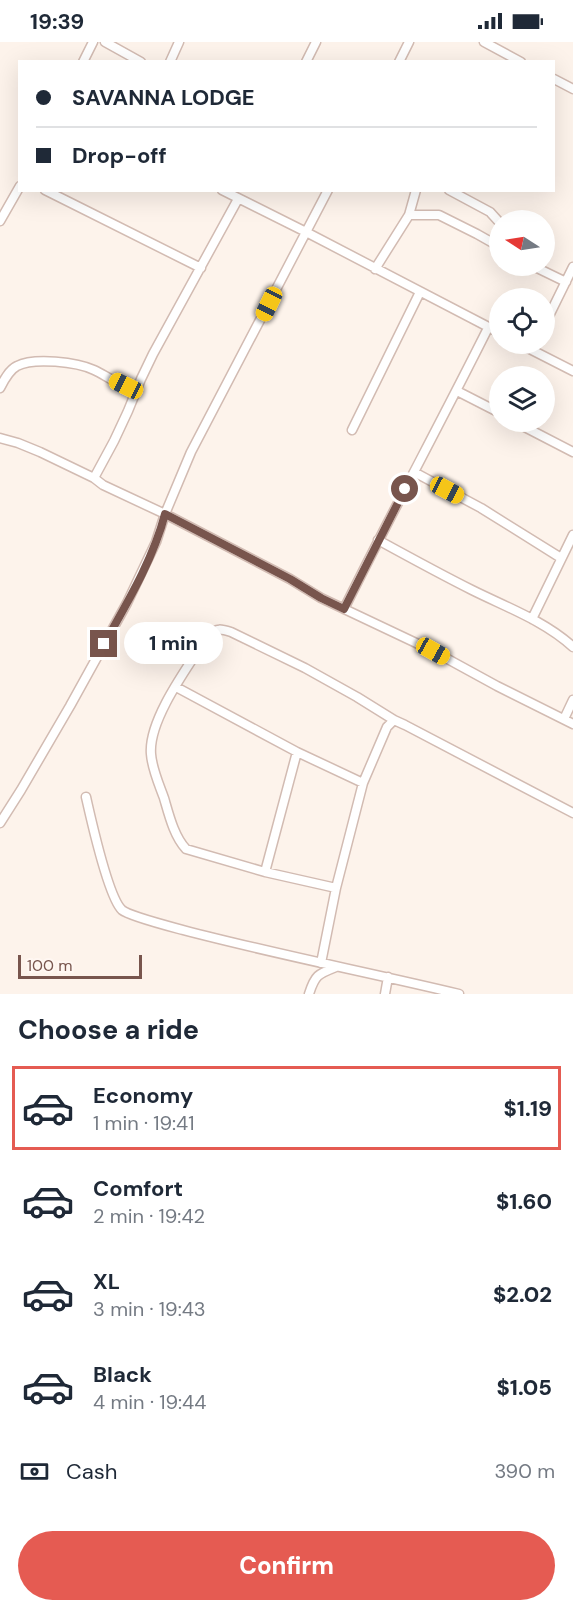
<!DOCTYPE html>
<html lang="en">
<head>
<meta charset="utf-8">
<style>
  :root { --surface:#fff; --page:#f6f6f7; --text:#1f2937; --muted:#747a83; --line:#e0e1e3; --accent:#e55b52 }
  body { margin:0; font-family:"DM Sans",sans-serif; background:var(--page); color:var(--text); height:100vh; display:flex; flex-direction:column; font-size:22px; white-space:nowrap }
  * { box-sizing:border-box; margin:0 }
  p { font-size:20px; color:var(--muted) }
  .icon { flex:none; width:33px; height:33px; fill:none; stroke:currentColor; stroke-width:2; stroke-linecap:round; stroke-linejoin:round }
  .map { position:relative; height:952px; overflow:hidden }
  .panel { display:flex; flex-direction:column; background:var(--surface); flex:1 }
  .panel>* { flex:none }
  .hud { position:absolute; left:18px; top:18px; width:537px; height:132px; border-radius:0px; box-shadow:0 6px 24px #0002; display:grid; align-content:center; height:132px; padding:0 18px; background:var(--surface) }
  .needle { width:39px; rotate:282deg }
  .fabs { position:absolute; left:489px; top:168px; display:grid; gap:12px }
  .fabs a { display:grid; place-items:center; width:66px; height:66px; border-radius:50%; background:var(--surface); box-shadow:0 6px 24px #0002; font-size:30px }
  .scale { position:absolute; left:18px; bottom:15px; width:124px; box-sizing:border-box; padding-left:6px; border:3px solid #78554d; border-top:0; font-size:16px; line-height:21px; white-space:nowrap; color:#78554d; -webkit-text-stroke:4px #fff7f2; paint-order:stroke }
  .end { position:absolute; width:27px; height:27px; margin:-14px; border:8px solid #78554d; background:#fff; box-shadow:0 0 0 3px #fff }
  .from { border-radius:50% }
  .bubble { position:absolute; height:42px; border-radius:21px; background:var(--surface); box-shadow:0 6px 24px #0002; font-size:20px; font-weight:800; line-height:42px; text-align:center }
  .car { position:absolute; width:18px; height:36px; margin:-18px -9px; border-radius:8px; box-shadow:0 0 4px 2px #0007; background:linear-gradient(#f5c518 24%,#345 0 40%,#f5c518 0 76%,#345 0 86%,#f5c518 0) }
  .hud b { display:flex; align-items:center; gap:21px; height:57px; font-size:22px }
  .hud b+b { border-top:2px solid var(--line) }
  .hud i { width:15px; height:15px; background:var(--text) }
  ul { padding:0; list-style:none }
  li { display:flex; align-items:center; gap:18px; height:84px; margin:0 12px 9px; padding:0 6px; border:3px solid transparent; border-radius:0px }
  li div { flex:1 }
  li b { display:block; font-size:22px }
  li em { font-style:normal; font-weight:800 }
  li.current { border-color:var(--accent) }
  li>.icon { width:54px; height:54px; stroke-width:1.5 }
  h2 { padding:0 18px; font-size:27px; line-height:72px }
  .pay { display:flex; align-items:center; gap:15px; height:66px; padding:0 18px; font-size:22px }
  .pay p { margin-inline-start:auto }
  .action { display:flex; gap:12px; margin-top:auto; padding:12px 18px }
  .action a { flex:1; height:69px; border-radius:36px; background:var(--accent); color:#fff; font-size:24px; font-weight:800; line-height:69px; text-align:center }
  .status { display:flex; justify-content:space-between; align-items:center; height:42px; padding:0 30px; background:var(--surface); direction:ltr }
  .status svg { height:16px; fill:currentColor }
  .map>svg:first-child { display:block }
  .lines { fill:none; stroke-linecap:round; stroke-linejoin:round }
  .street-casing { stroke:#d2bbb2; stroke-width:11 }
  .street { stroke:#fff; stroke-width:8 }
  .route { stroke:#78554d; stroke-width:8 }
</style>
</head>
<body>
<div class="status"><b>19:39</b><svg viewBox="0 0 49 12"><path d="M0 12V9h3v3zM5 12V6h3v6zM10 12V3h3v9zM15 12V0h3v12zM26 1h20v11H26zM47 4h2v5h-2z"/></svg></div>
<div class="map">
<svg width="573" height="952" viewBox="0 0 573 952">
  <rect width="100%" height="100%" fill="#fdf3eb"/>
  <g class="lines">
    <defs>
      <path id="street" d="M105 0 141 20
        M484 0 521 20
        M83 20 93 0
        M170 20 179 0
        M306 20 316 0
        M399 20 409 0
        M554 37 573 47
        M45 148 201 226
        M222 148 306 190 500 291
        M449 148 490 170 500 181
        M409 173H439L477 192 500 205
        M0 179 20 144
        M533 224 566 240
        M375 227 409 173 416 148
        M544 284 573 225
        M520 302 573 329
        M0 346C4 338 9 328 17 324 34 315 77 320 94 328 107 334 122 346 137 346
        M457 349 500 371
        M515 380 573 410
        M352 388 420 250
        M0 396 18 401 40 410 94 436 103 443 165 472 290 537 321 556 433 609 497 644 573 682
        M414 430 481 466 561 516
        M94 436 114 399 128 369 141 337 153 312 238 157
        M378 498C409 515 440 532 472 548 506 565 545 579 573 605
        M344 567C391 472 441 380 488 286
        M532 577 573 493
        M176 645 297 710 363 741
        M564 677 573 658
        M86 755C91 777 108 855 122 868 129 874 172 885 183 888 274 912 367 930 459 952
        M0 781 21 748 70 664 127 561 156 500 165 472 191 410 328 148
        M265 830 297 710
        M336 846 265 830 186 807C174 794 169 773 164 756 159 742 152 727 151 712 148 677 190 622 209 592 217 586 221 587 231 590L305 626 357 655 394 678
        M321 921 336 846 363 741 387 685 394 678 405 683 573 771
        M309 952C315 933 318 932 336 925
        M385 952 388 935"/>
    </defs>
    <use href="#street" class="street-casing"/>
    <use href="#street" class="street"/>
  </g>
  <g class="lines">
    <path class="route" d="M104 602C127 561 153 518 165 472L290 537 321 556 344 567 405 447"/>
  </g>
</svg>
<div class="fabs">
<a><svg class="needle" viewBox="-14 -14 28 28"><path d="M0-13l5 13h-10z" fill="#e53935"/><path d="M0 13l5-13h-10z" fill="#747a83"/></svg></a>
<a><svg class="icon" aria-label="locate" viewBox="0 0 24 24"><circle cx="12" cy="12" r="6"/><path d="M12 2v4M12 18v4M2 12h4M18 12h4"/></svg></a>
<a><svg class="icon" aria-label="layers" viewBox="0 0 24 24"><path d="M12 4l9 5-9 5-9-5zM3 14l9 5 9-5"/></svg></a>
</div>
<div class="scale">100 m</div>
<i class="end from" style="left:405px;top:447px"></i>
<i class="end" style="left:104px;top:602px"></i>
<div class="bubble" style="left:124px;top:580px;width:99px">1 min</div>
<i class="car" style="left:269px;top:262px;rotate:206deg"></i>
<i class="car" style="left:126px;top:344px;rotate:296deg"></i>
<i class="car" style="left:447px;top:448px;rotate:118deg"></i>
<i class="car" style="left:433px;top:609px;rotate:119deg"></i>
<div class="hud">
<b><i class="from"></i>SAVANNA LODGE</b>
<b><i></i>Drop-off</b>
</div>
</div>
<section class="panel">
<h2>Choose a ride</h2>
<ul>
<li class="current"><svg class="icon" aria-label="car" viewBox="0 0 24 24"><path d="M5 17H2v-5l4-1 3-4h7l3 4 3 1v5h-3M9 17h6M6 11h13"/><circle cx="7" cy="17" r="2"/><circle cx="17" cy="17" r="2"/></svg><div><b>Economy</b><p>1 min · 19:41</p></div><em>$1.19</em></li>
<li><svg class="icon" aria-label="car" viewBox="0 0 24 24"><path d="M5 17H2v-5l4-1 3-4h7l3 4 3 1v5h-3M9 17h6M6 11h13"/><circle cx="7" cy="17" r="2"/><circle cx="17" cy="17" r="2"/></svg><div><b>Comfort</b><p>2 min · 19:42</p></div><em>$1.60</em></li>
<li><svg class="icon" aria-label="car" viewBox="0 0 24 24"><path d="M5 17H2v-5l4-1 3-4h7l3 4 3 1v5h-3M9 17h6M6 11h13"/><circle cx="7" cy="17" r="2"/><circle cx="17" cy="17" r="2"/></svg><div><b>XL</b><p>3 min · 19:43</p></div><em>$2.02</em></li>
<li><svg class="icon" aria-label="car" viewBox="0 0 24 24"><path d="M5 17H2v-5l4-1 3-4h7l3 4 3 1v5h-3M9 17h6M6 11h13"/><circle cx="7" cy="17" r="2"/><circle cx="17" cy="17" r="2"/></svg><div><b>Black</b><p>4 min · 19:44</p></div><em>$1.05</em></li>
</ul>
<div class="pay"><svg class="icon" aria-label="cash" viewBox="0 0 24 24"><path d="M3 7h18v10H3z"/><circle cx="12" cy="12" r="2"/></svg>Cash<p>390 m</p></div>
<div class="action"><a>Confirm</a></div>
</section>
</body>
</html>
